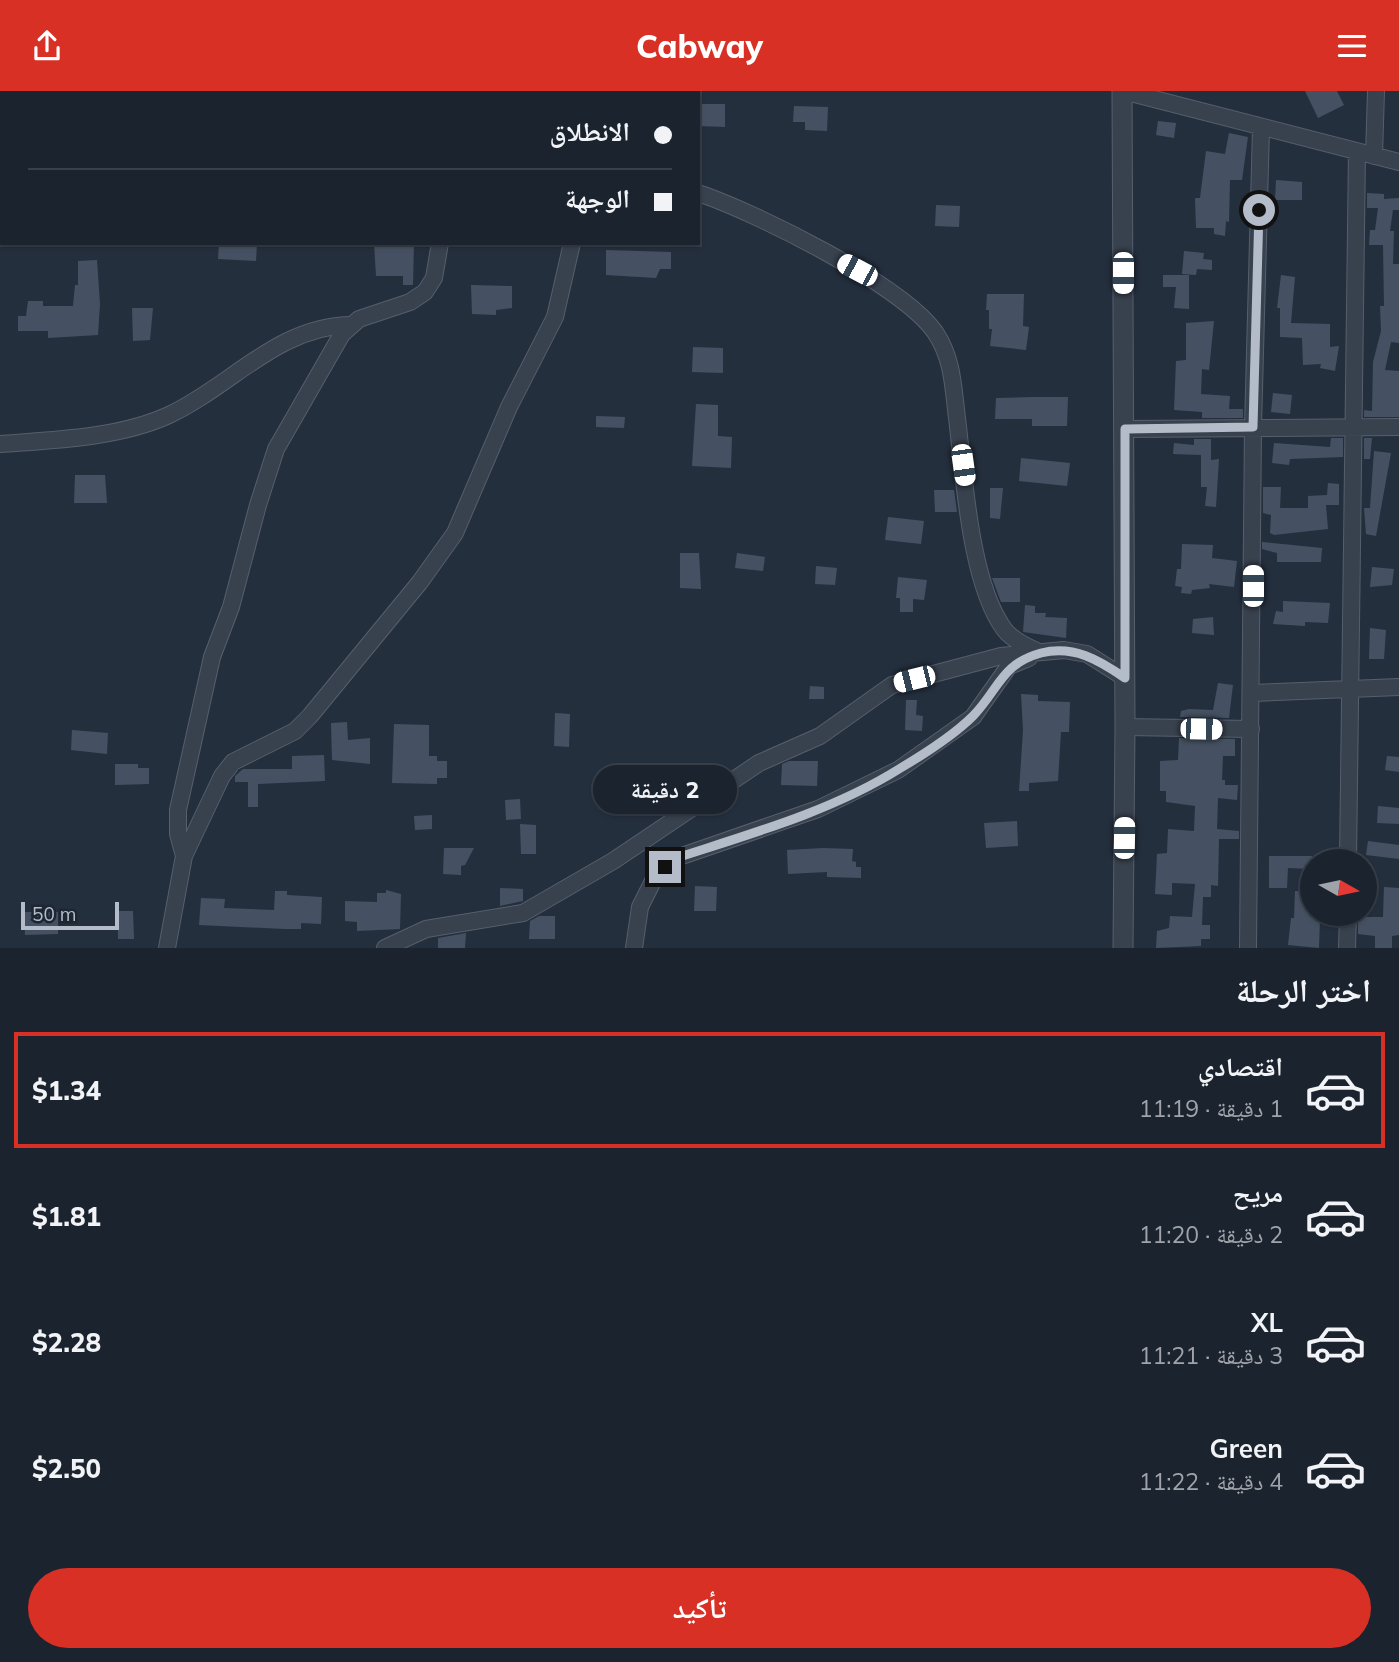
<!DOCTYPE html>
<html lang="ar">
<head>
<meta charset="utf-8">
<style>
  :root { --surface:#1b232e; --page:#282f3a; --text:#f1f3f6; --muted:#a0a4aa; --line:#39404a; --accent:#d93025 }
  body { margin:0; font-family:Mulish,"Noto Naskh Arabic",sans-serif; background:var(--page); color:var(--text); direction:rtl; height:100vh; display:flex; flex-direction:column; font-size:26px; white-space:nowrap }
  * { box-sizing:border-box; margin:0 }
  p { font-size:23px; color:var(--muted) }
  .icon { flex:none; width:38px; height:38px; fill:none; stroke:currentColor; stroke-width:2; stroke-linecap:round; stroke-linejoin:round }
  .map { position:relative; height:857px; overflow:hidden; direction:ltr }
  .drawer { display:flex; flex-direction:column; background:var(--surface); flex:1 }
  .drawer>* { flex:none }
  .hud { position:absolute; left:0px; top:0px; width:700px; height:154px; box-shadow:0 2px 5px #0004,0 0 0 2px var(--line); direction:rtl; display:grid; align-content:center; height:154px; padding:0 28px; background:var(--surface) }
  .needle { width:46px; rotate:99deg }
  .controls { position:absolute; left:1300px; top:758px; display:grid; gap:14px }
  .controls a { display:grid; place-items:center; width:77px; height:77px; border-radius:50%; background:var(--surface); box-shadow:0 2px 5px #0004,0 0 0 2px var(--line); font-size:35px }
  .scale { position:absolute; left:21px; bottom:18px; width:98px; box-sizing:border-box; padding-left:7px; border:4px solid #b4bcc9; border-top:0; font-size:19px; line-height:24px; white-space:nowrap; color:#b4bcc9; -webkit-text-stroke:5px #1d2633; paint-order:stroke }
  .end { position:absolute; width:32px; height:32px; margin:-16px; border:9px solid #b4bcc9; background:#111; box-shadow:0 0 0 4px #111 }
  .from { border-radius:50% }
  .bubble { position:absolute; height:49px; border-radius:24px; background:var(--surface); box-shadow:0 2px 5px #0004,0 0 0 2px var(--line); font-size:23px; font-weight:800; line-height:49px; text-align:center; direction:rtl }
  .car { position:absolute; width:21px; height:42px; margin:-21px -10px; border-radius:9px; box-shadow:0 0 5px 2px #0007; background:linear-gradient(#fff 24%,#345 0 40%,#fff 0 76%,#345 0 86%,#fff 0) }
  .hud b { display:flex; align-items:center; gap:24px; height:66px; font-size:26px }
  .hud b+b { border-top:2px solid var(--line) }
  .hud i { width:18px; height:18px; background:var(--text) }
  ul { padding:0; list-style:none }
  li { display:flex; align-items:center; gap:21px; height:116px; margin:0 14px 10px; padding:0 14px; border:4px solid transparent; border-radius:0px }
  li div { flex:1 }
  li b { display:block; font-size:26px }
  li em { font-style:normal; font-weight:800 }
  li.active { border-color:var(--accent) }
  li>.icon { width:63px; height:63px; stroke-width:1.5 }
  h2 { padding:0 28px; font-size:32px; line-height:84px }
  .primary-button { display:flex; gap:14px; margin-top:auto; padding:14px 28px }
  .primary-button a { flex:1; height:80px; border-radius:42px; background:var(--accent); color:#fff; font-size:28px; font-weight:800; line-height:80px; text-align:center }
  header { display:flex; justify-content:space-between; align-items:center; height:91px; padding:0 28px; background:var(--accent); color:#fff; font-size:32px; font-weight:800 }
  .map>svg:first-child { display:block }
  .building { fill:#455162 }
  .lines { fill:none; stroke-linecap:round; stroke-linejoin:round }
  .minor-casing { stroke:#565f6c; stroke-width:18 }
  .tertiary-casing { stroke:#565f6c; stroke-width:21 }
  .minor { stroke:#38414e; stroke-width:16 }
  .tertiary { stroke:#38414e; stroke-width:19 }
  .route { stroke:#b4bcc9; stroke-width:9 }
</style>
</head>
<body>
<header><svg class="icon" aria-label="menu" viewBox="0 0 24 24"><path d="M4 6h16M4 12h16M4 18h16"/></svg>Cabway<svg class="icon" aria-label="share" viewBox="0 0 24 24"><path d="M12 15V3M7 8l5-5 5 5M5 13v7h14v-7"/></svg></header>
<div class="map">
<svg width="1399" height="857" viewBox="0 0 1399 857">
  <rect width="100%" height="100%" fill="#242f3e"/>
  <path class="building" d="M1305 0H1337L1344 14 1318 27Z
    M698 13H725V36L698 35Z
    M794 15 828 16 827 40 805 39V31H793Z
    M1158 30 1176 32 1174 47 1156 44Z
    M1229 42 1248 46 1242 89H1230L1229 131 1226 130 1225 145 1214 143V137H1196L1195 107H1200L1206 60 1225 63Z
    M1276 89 1302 91V109H1275Z
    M1367 102 1384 103V108L1399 107V119H1393L1390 140H1394L1393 173H1399V252L1391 251 1385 279 1399 280V326H1364V319L1372 320 1373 271 1381 240 1380 215H1384L1383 154H1369L1370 139H1375L1378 117H1367Z
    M936 114 960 115 959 136 935 135Z
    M219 152 257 153 256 170 218 168Z
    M374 152H414L413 194H403V185H376Z
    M606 159 671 161V178H660L656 187 606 184Z
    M1184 160 1204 162 1203 168 1212 169V179L1197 178 1196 184 1182 183Z
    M97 169 100 213 98 244 48 247V240H18V225H26L28 210H43V215H73L75 194H78V170Z
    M1163 184H1189V218L1174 217 1176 196H1163Z
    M1281 184 1295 186 1291 232 1330 233V256L1339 255 1335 280 1320 277 1321 273 1303 274 1302 247 1280 246V217H1277Z
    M471 194 512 195V217L496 219V224L472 223Z
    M987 203H1024L1023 235 1029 236 1026 259 990 255 992 238H989V219H986Z
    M132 217H153L150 249 133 250Z
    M1214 230 1209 279 1202 278 1201 303 1230 305 1229 318H1243V327H1202V321L1174 319 1176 270 1186 269V232Z
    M693 256 723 257V282L692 281Z
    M1273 302 1292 304 1290 323 1271 321Z
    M1033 306H1068L1067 335H1032V328H995L996 307Z
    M696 313 718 314V345L732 346 731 377 692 375Z
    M596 325 625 326 624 337 596 336Z
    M1331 347H1343V366L1290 368 1289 374 1272 372 1274 352 1330 356Z
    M1364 347H1372L1370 368H1364Z
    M1194 348H1211V369L1219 368 1216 416 1205 415 1207 396H1201V364L1173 363 1174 352 1194 354Z
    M1374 360 1391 362 1376 445 1366 443 1364 417H1370Z
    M1021 367 1070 372 1067 395 1019 390Z
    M75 384H105L107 412H74Z
    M1328 392 1339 393V414H1326L1328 438 1274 444 1270 442 1271 424 1263 422V396H1281L1280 417H1308V405L1327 404Z
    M990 397H1003L1000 428 990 427Z
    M934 399H954L957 421H935Z
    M888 426 924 430 921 453 885 449Z
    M1262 451 1322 457 1321 471H1277V462L1262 458Z
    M1182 453 1213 454 1212 467 1237 470 1234 496 1209 493 1210 497 1192 499 1191 503 1181 502 1182 496 1175 495 1177 478H1181Z
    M680 462H699L701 498 680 497Z
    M737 462 765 466 763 480 735 477Z
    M816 475 837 477 835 494 815 493Z
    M1372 476 1394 478 1392 494 1370 496Z
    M898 486 927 489 924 509 913 508V521H900V507H896Z
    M992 487H1020V511H1001Z
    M1283 510 1330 512 1328 532 1305 531V535L1273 533 1276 520 1283 521Z
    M1025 514 1035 515V522H1046L1045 526 1067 527 1066 547 1023 541Z
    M1213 526 1214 544 1192 542 1193 528Z
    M1370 537 1386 539 1384 568H1369Z
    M1218 592 1233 594 1229 627 1180 626 1181 620 1189 618 1213 619Z
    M810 595 824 596V608H809Z
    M1021 603 1038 604V610L1070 611 1069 641H1061L1058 690 1029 692V700H1019L1023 639Z
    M906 609H917L916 624 923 625 922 640 905 639Z
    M555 622 570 623 569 656 554 655Z
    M347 631 348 649 370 647V673L332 669 331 632Z
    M394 633 429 634V665H437V670H447V687H437V693L392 692Z
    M72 639 108 642 107 663 71 659Z
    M1179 647 1235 648V665H1223L1222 689H1225V694H1238L1237 709 1218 707 1217 738 1239 740V748H1219L1218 795 1211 794V806H1203L1202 834H1210V848H1201V855L1156 857 1157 840 1169 837 1170 825 1192 826 1195 793 1172 792V804L1155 803 1157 763 1167 762 1168 738 1194 740 1195 715 1166 711V700H1160V670L1178 669Z
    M324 664 325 690 258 693V716H248V691H235V685L243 678H292V665Z
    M1387 665 1399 666V681L1385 679Z
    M789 670H818L817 695 781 694 782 673Z
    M115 673H138V677H149V693L115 694Z
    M520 708 521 728 506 729 505 709Z
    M1378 715 1399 717V733L1377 732Z
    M432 724V738L415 739 414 725Z
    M1017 730 1018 755 986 757 984 732Z
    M520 733 536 734V763H521Z
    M1368 750 1399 754V768L1366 764Z
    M444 757H474L465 774 461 775V784L443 783Z
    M823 757 853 758 852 770 856 771V776H861V787L827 786V781L788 783 787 759Z
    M1269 765H1312V778L1288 777 1287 797H1269Z
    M695 795 717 796 716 820H694Z
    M1384 796 1399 797V844L1392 845V857H1375V845L1358 843V826H1383Z
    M500 797 523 798V810L500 815Z
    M386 799 401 803 400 838 357 840V831L345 830V810L377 811V802H386Z
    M275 800H287V804L322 806 321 833 301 832V838H285L199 834 201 807 225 808 224 817 274 819Z
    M1295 800H1312V827H1320L1319 857 1288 854 1291 827H1294Z
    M118 820H133L134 848H118Z
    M24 821H58V843L25 844Z
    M539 825H555V848H529L530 830Z
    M466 842 465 857H438V847Z"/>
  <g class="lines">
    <defs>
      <path id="minor" d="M574 0V2
        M1123 0 1399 71
        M531 2V0
        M1374 65 1376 0
        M698 102C755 121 902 194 935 241 953 268 953 295 957 327 964 384 970 492 1004 538 1012 549 1027 556 1039 561
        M1125 338 1399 336
        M0 353C54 349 119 347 169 324 231 295 277 236 349 234
        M1252 602 1399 596
        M1125 636 1251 638
        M184 765 178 743V719L212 566 231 516 258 414 276 358 342 243 359 228 410 211 425 201 434 187 440 152
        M1348 770 1357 60
        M167 857 184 765 222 685 233 671 295 640 310 625 420 491 455 442 509 316 555 226 572 152
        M385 857 426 838 523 822 613 770 759 672 820 645 892 594 1001 565 1064 559 1087 563 1125 587
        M634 857 640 816 653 790 676 767 818 718 898 679 973 626 1009 575 1029 567
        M1248 857 1253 336 1261 37
        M1347 857 1348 822"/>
      <path id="tertiary" d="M1122 0 1125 636 1123 857"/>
    </defs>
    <use href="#minor" class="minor-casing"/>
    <use href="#tertiary" class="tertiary-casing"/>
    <use href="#minor" class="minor"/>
    <use href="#tertiary" class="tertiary"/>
  </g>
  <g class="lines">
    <path class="route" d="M665 776 676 767C750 743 832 720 899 678 921 665 955 643 973 625 999 598 1001 573 1041 562 1074 554 1099 569 1125 587V338L1253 336 1259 119"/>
  </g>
</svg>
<div class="controls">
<a><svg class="needle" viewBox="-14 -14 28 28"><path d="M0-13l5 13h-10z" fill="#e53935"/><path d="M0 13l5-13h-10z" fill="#a0a4aa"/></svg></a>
</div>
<div class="scale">50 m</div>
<i class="end from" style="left:1259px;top:119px"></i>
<i class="end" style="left:665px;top:776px"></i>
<div class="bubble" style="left:593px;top:674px;width:144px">2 دقيقة</div>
<i class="car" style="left:857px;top:179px;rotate:298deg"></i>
<i class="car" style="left:1123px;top:182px;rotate:180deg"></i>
<i class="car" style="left:963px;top:374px;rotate:172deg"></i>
<i class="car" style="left:1253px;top:495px;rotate:0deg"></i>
<i class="car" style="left:914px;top:588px;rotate:256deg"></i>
<i class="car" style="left:1201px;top:638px;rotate:91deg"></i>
<i class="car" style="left:1124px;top:747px;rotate:1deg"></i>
<div class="hud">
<b><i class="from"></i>الانطلاق</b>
<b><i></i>الوجهة</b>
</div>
</div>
<section class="drawer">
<h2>اختر الرحلة</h2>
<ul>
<li class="active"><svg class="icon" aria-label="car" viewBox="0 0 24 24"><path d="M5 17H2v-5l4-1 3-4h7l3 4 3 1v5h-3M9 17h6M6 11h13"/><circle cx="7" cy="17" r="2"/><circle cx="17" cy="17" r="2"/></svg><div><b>اقتصادي</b><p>1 دقيقة · 11:19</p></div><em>$1.34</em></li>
<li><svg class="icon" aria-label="car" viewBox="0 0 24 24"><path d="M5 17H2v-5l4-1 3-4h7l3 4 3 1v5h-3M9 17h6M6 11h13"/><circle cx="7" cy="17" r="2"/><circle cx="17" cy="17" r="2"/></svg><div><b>مريح</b><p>2 دقيقة · 11:20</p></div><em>$1.81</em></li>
<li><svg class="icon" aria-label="car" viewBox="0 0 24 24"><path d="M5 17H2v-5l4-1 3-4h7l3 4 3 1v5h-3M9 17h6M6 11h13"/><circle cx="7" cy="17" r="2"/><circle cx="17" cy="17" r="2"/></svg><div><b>XL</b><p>3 دقيقة · 11:21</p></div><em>$2.28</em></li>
<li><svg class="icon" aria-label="car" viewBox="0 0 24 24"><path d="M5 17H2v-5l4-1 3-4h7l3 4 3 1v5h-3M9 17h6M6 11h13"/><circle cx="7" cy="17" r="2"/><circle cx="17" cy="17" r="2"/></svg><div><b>Green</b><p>4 دقيقة · 11:22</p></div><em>$2.50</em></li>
</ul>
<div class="primary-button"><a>تأكيد</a></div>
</section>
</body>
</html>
